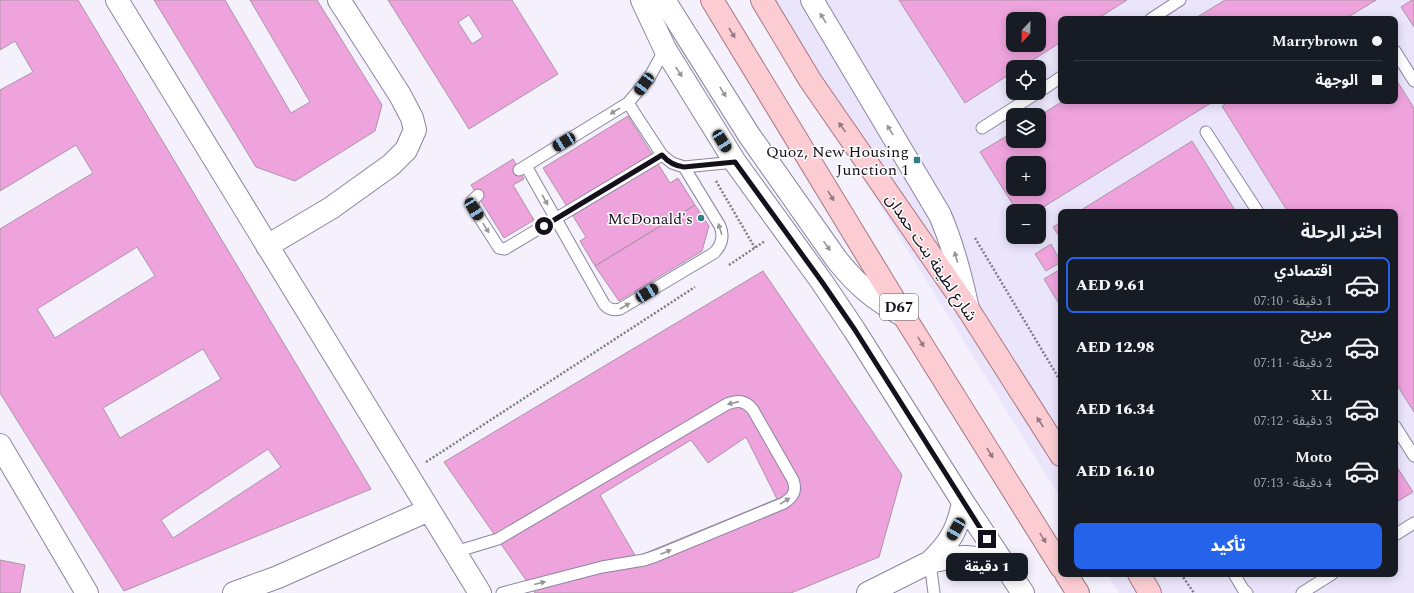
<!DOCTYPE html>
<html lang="ar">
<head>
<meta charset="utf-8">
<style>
  :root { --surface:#171b24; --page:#20242c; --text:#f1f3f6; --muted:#9ea1a6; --line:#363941; --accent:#2563eb }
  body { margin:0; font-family:Spectral,"Noto Sans Arabic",serif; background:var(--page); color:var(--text); direction:rtl; height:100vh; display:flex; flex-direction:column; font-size:15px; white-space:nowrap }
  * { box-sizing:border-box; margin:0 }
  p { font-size:13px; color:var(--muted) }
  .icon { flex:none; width:22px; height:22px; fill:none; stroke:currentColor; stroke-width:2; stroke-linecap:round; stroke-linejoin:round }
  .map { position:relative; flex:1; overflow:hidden; direction:ltr }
  .details { position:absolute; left:1058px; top:209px; width:340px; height:368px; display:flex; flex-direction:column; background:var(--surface); border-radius:8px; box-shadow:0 2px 10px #0003; direction:rtl }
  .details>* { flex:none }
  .guide { position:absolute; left:1058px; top:16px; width:340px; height:88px; border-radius:8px; box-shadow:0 2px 10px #0003; direction:rtl; display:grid; align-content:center; height:88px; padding:0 16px; background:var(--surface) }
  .needle { width:26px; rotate:202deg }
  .fabs { position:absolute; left:1006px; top:12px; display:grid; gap:8px }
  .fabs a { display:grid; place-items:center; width:40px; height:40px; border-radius:8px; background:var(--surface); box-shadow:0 2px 10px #0003; font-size:20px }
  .end { position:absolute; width:18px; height:18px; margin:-9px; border:5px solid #14111c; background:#fff; box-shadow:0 0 0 2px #fff }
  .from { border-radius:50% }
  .bubble { position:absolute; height:28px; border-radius:8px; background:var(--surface); box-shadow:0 2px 10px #0003; font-size:13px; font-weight:800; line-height:28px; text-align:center; direction:rtl }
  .car { position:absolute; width:12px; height:24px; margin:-12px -6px; border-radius:5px; box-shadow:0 0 3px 1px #0007; background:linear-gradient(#222 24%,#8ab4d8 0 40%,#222 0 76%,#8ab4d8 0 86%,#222 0) }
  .guide b { display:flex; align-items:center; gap:14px; height:38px; font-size:15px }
  .guide b+b { border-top:1px solid var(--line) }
  .guide i { width:10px; height:10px; background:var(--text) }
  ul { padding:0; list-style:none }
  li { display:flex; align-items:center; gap:12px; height:56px; margin:0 8px 6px; padding:0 8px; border:2px solid transparent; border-radius:8px }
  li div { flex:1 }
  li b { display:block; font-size:15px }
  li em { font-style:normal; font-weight:800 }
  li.selected { border-color:var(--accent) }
  li>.icon { width:36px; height:36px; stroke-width:1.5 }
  h2 { padding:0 16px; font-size:18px; line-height:48px }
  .button { display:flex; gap:8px; margin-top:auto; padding:8px 16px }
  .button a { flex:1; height:46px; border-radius:8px; background:var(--accent); color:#fff; font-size:16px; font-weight:800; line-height:46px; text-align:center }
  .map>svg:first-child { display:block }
  .built { fill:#ebe5fc; fill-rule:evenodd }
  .building { fill:#eea3dd; stroke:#ad93a7; fill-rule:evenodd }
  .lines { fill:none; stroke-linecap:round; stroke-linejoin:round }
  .service-casing { stroke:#8c84a0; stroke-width:13 }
  .minor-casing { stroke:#8c84a0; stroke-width:24 }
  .tertiary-casing { stroke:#8c84a0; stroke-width:24 }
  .primary-casing { stroke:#a87680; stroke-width:24 }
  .path { stroke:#7e7b86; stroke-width:2.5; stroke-dasharray:2 2; stroke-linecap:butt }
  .service { stroke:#fff; stroke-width:11 }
  .minor { stroke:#fff; stroke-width:22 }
  .tertiary { stroke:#fff; stroke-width:22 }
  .primary { stroke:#fbcdd3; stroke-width:22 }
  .oneway { fill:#959499 }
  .oneway2 { fill:#937881 }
  .route { stroke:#14111c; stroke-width:5 }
  .poi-dot { fill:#347d82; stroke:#fff; stroke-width:1.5 }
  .labels { text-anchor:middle; stroke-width:3; stroke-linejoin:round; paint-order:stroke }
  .shield { fill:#fff; stroke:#5a5860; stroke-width:1 }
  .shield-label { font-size:15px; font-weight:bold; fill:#14111c }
  .poi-label { font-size:16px; fill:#14111c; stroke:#fff; text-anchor:end }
  .street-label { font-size:16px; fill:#14111c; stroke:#fff }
</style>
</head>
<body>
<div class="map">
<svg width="1414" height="593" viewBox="0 0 1414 593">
  <rect width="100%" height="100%" fill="#f4f1fd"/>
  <path class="built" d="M753 0H1414V593H1119L1107 574H1395V212H1061V499ZM1013 19H1039V45H1013ZM1061 19H1395V101H1061ZM1013 67H1039V93H1013ZM1013 115H1039V141H1013ZM1013 163H1039V189H1013ZM1013 211H1039V237H1013Z"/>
  <path class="building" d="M0 0H78L371 489 124 591 0 393V229L93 173 76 145 0 191V90L33 72 15 41 0 50ZM137 247 155 276 55 338 37 309ZM203 349 221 379 120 438 103 408ZM268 449 281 467 173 538 161 520Z
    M154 0H225L291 113 310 102 250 0H317L382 105 375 131 295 181 256 167Z
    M388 0H512L558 74 469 129ZM469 15 483 37 472 44 458 22Z
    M899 0H1127L1097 19H1061V42L1022 67H1013V72L965 103ZM1013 19H1039V45H1013Z
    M1225 0H1376L1345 19H1194Z
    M1412 0H1414V27L1401 7Z
    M1395 78 1414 108V412L1395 382V212H1288L1222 106 1230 101H1395Z
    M1063 101H1214L1037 211H1017L980 152 1013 132V141H1039V116ZM1013 163H1039V189H1013Z
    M628 116 670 183 678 178 695 205 595 266 580 241 586 237 543 168Z
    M1192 141 1236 212H1078Z
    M513 159 524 179 513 185 534 220 504 238 471 185Z
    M695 205 709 226 702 251 619 301 595 266Z
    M1061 222V239L1053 227Z
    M1051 244 1061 262 1046 271 1035 254Z
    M1061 269V307L1044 279Z
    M763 271 902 475 879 557 791 593H535L444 462ZM746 437 777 499 636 557 600 495 691 440 708 463Z
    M1395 464 1413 492 1395 503Z
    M0 560 25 565 20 593H0Z"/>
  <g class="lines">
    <defs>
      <path id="service" d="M1151 19 1180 0
        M1395 51 1414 81
        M1039 92 1061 77
        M628 103 662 155 672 163 684 167 735 162
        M982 128 1037 93
        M1206 132 1258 212
        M526 166 604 304C608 309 613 311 620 309L714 253C722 245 724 236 720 226L684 167
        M519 170 628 103 649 78 665 49
        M478 195 472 201 474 209 499 248 505 249 662 155
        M1395 426 1414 456
        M1395 535 1414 523
        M455 552 498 539 727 404C738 400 745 400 753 410L793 480C797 491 793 497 784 503L656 556 644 560 602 567 502 593
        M930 562 934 593
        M1234 574 1243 589 1247 593
        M1302 593 1332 574"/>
      <path id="minor" d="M117 0 480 593
        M642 0 665 49 735 162 822 282 855 331 963 502 1023 593
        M267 246 331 208 391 165 406 150 415 130 412 118 400 95 339 0
        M0 445 87 593
        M930 562C950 543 958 529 963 502
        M234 593 278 577 429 510
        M868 593 930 562 948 558 966 557 985 559 1003 563"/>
      <path id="tertiary" d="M664 0 749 135 837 260C859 287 874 299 904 316
        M812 0 940 215C953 245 961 276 968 309"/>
      <path id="primary" d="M712 0 904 316 1061 567
        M762 0 810 80 968 309 1061 455
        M1066 574 1078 593
        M1139 574 1150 593"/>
    </defs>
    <use href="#service" class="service-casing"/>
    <use href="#minor" class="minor-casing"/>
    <use href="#tertiary" class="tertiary-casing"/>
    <use href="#primary" class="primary-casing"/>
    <path class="path" d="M716 181 755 248
      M975 238 1061 382
      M729 265 765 241
      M426 462 695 287
      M1181 574 1194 593"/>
    <use href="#service" class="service"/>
    <use href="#minor" class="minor"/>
    <use href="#tertiary" class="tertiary"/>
    <use href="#primary" class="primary"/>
  </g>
  <defs><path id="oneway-solid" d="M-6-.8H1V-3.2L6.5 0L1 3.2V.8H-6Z"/></defs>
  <g class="oneway">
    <use href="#oneway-solid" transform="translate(823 18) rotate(-121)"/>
    <use href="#oneway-solid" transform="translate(679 72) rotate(57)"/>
    <use href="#oneway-solid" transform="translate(723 92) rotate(58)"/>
    <use href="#oneway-solid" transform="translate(615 111) rotate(148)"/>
    <use href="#oneway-solid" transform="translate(890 130) rotate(-121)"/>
    <use href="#oneway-solid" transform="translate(545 200) rotate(61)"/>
    <use href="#oneway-solid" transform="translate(486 228) rotate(58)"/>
    <use href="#oneway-solid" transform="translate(720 229) rotate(-108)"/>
    <use href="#oneway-solid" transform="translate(827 246) rotate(55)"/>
    <use href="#oneway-solid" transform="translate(956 257) rotate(-106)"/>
    <use href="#oneway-solid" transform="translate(625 306) rotate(-30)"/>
    <use href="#oneway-solid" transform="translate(733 403) rotate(167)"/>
    <use href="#oneway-solid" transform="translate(785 501) rotate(-32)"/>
    <use href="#oneway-solid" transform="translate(666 552) rotate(-22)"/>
    <use href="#oneway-solid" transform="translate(540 583) rotate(-14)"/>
  </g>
  <g class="oneway2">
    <use href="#oneway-solid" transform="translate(732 33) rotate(59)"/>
    <use href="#oneway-solid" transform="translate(842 127) rotate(-125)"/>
    <use href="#oneway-solid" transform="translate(831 196) rotate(59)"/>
    <use href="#oneway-solid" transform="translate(921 342) rotate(58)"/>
    <use href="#oneway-solid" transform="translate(1040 422) rotate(-123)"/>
    <use href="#oneway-solid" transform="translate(990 453) rotate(58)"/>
    <use href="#oneway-solid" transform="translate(1043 538) rotate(58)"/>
  </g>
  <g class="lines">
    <path class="route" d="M544 226 662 155C668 162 675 166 684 167L735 162 822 282 855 330 987 539"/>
  </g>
  <g class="poi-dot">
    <rect x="913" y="156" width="8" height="8" rx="2"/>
    <circle cx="701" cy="218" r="4"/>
  </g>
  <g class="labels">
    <rect class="shield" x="880" y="294" width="38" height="26" rx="3"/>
    <g class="shield-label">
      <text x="899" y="312">D67</text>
    </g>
    <g class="poi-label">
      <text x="909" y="157">Quoz, New Housing<tspan x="909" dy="18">Junction 1</tspan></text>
      <text x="693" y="224">McDonald's</text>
    </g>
    <g class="street-label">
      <text transform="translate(932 257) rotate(56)" y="6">شارع لطيفة بنت حمدان</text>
    </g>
  </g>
</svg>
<div class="fabs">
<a><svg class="needle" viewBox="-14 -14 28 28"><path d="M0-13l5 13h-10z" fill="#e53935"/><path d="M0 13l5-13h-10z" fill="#9ea1a6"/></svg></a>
<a><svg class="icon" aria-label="locate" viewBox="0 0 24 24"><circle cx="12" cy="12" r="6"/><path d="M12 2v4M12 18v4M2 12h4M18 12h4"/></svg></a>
<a><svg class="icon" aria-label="layers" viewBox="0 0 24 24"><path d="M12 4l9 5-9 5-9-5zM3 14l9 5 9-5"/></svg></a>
<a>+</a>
<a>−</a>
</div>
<i class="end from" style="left:544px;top:226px"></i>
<i class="end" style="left:987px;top:539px"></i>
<div class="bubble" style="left:946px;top:553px;width:82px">1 دقيقة</div>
<i class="car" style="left:644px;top:84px;rotate:216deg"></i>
<i class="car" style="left:722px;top:141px;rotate:148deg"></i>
<i class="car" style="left:564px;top:142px;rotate:239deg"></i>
<i class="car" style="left:474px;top:209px;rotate:148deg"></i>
<i class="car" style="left:647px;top:293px;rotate:59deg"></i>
<i class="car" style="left:956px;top:529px;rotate:210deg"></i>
<div class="guide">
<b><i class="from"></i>Marrybrown</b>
<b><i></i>الوجهة</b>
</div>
<section class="details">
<h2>اختر الرحلة</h2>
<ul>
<li class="selected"><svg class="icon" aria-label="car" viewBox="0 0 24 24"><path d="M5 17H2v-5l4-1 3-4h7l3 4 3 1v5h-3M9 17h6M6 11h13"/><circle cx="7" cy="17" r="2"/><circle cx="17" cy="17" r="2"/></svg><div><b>اقتصادي</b><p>1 دقيقة · 07:10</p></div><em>AED 9.61</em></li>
<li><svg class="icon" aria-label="car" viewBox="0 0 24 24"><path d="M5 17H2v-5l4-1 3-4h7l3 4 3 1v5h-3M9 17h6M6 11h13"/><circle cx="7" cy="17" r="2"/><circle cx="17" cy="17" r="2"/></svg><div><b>مريح</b><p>2 دقيقة · 07:11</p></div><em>AED 12.98</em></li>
<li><svg class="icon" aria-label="car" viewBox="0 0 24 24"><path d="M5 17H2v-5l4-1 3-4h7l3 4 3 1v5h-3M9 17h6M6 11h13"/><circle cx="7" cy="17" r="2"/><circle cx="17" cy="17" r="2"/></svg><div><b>XL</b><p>3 دقيقة · 07:12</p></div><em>AED 16.34</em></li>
<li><svg class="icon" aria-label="car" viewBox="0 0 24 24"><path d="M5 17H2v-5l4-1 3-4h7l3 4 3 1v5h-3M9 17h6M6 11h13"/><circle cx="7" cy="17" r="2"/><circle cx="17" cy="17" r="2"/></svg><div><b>Moto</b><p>4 دقيقة · 07:13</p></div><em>AED 16.10</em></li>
</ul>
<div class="button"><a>تأكيد</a></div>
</section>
</div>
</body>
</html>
